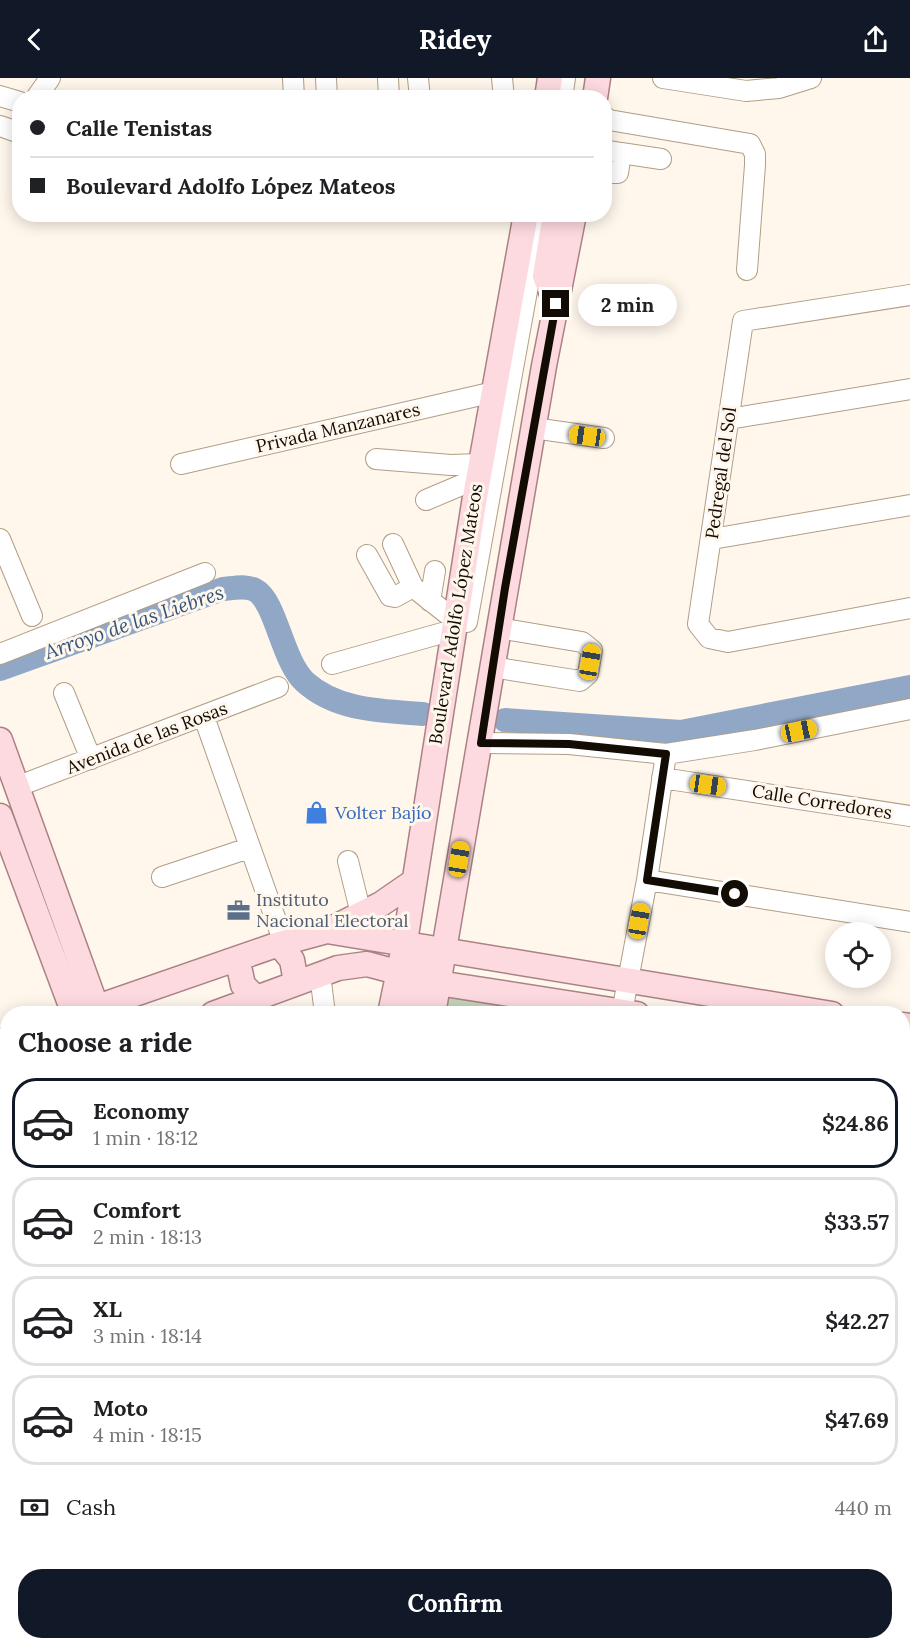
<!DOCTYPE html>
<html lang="en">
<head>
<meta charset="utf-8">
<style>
  :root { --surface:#fff; --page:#f6f6f6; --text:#202124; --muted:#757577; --line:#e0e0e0; --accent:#111827 }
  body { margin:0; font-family:Lora,serif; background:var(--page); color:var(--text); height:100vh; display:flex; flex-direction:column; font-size:22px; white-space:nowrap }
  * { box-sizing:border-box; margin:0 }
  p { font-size:20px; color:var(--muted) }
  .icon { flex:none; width:33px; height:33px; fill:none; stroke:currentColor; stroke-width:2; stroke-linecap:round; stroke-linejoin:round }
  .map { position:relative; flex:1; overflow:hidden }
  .side { position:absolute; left:0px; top:928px; width:910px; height:644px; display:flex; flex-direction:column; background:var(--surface); border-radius:24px 24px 0 0; box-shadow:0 3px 15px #0003 }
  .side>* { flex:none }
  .top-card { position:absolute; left:12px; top:12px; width:600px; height:132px; border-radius:24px; box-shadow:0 3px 15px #0003; display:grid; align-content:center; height:132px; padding:0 18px; background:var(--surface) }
  .fabs { position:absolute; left:825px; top:844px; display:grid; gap:12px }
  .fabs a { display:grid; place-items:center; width:66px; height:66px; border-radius:50%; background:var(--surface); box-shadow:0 3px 15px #0003; font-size:30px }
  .end { position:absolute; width:27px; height:27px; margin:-14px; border:8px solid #130c04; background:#fff; box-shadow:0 0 0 3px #fff }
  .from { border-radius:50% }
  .bubble { position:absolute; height:42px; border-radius:21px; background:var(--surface); box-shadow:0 3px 15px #0003; font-size:20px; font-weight:800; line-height:42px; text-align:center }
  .car { position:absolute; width:18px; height:36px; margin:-18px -9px; border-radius:8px; box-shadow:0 0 4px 2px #0007; background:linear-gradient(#f5c518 24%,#345 0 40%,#f5c518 0 76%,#345 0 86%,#f5c518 0) }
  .top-card b { display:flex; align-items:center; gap:21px; height:57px; font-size:22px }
  .top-card b+b { border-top:2px solid var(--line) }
  .top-card i { width:15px; height:15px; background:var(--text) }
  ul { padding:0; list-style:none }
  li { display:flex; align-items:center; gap:18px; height:90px; margin:0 12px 9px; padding:0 6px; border:3px solid var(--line); border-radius:24px }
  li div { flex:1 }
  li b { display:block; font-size:22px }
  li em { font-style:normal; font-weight:800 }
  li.active { border-color:var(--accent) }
  li>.icon { width:54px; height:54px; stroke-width:1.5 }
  h2 { padding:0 18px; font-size:27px; line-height:72px }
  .pay { display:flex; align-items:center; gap:15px; height:66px; padding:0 18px; font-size:22px }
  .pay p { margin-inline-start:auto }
  .primary-button { display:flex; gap:12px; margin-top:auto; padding:12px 18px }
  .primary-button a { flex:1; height:69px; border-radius:24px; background:var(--accent); color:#fff; font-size:24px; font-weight:800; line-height:69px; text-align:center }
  header { display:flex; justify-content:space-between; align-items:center; height:78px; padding:0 18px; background:var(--accent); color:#fff; font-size:27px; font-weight:800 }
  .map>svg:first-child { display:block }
  .built { fill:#fbebd8 }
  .green { fill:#c1d7b8 }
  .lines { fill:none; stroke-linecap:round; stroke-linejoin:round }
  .river { stroke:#90a8c6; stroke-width:24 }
  .minor-casing { stroke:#b19e85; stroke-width:22 }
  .major-casing { stroke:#aa8285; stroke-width:27 }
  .minor { stroke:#fff; stroke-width:20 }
  .major { stroke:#fddadf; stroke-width:24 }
  .route { stroke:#130c04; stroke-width:8 }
  .labels { text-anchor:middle; stroke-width:6; stroke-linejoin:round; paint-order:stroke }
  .street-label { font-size:18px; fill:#130c04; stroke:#fff6ec }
  .shop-label { font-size:18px; fill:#366cbe; stroke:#fff6ec; text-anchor:start }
  .service-label { font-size:18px; fill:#4e5e75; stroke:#fff6ec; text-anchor:start }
  .water-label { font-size:20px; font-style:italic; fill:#30547e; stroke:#fff6ec }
</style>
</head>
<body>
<header><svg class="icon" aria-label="back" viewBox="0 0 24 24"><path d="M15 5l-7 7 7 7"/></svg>Ridey<svg class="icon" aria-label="share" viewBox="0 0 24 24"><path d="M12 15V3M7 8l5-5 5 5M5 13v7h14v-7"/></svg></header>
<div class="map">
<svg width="910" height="1571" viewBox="0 0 910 1571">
  <rect width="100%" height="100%" fill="#fff6ec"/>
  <path class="built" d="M36 1565H258L257 1571H38Z"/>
  <path class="green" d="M438 908 604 936H433Z
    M903 987 910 988V1571H319L320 1564H903Z"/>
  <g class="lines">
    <path class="river" d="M0 591 223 511C234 510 245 507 255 512 276 523 282 583 305 604 337 633 383 633 423 636
      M505 642 681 654 910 609"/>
    <defs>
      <path id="minor" d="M293 0 294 20
        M326 0 327 20
        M388 0 389 20
        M418 0 420 20
        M502 0 504 20
        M663 0 746 13 779 10 811 0
        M0 18 20 24
        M36 20 50 0
        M562 20 565 0
        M604 38 609 42 750 66 755 76V87L747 192
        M0 48 20 55
        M604 72 621 75 618 95H604
        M621 75 661 81
        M910 217 743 243 698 546 709 560 728 564 910 530
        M729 341 910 311
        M533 350 604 360
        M376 381 451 387 481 386
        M181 386 494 314
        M426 422 478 400
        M0 461 32 538
        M712 461 910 427
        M393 466 413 509 455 542
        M367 477 390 518 395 519 413 509
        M430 523 435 493
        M467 544 541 136
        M0 576 205 495
        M332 586 453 552
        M492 589 580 603 588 596 592 572 582 564 498 550
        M64 615 91 681
        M204 639 284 865
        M481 665 569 666 666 676 755 662 910 631
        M662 700 910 738
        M16 709 278 609
        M348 783 361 836
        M162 799 249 770
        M647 802 910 844
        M320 896 325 936
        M622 934 647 802 666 676
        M903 1132 910 1133
        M0 1148 8 1146
        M0 1294 8 1292
        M903 1432 910 1433
        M0 1444 8 1443
        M49 1564 52 1571
        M448 1564 490 1571
        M240 1571 246 1564
        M285 1571 286 1564
        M843 1571 844 1564"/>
      <path id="major" d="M547 20 550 0
        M595 20 598 0
        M554 221 545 198 555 136
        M0 662 99 936
        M0 738 74 936
        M327 853 381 826 413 804
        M279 866 292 882 296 904
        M240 893 243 907 256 920
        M77 936 279 866 327 853 832 936
        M213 936 338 890 367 886 438 905 637 936
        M390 936 405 864 475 419 526 136
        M411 936 420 885
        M433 936 544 288 574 136
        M903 947 910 948
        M0 964 8 961
        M903 980 910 981
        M0 1014 8 1012
        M273 1571 274 1564
        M321 1571 322 1564"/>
    </defs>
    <use href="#minor" class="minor-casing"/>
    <use href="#major" class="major-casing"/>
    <use href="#minor" class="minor"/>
    <use href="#major" class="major"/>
  </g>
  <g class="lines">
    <path class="route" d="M556 226 505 510 481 665 569 666 666 676 647 802 735 816"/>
  </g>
  <defs>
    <symbol id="shop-bare" viewBox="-9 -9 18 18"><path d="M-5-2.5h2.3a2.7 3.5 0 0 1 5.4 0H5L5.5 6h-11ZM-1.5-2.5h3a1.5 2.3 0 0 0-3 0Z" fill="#3f7fe0" stroke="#fff6ec" stroke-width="2.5" paint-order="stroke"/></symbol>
    <symbol id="office-bare" viewBox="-9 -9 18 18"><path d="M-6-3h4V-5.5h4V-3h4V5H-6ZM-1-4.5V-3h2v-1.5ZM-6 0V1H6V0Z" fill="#5c6f8a" stroke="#fff6ec" stroke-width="2.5" paint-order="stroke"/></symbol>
  </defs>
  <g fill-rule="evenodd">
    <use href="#shop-bare" x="300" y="718" width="33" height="33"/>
    <use href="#office-bare" x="222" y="816" width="33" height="33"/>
  </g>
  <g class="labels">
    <g class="street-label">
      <text transform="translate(338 350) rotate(-13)" y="6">Privada Manzanares</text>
      <text transform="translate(721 395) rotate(-82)" y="6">Pedregal del Sol</text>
      <text transform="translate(456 536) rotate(-81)" y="6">Boulevard Adolfo López Mateos</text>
      <text transform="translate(147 660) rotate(-21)" y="6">Avenida de las Rosas</text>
      <text transform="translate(822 724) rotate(9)" y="6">Calle Corredores</text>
    </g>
    <g class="shop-label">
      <text x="335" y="741">Volter Bajío</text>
    </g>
    <g class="service-label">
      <text x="256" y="828">Instituto<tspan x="256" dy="21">Nacional Electoral</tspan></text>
    </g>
    <g class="water-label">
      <text transform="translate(134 544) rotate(-19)" y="7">Arroyo de las Liebres</text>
    </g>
  </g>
</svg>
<div class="fabs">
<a><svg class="icon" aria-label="locate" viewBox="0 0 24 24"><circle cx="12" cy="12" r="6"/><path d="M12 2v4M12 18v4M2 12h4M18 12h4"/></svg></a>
</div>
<i class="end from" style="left:735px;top:816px"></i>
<i class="end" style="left:556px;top:226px"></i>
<div class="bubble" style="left:578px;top:206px;width:99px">2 min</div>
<i class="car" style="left:587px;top:358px;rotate:278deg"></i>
<i class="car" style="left:590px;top:584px;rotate:10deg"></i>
<i class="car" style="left:799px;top:653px;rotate:78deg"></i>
<i class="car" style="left:708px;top:707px;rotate:98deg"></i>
<i class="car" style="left:459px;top:781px;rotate:9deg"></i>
<i class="car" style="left:639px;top:843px;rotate:10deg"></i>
<div class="top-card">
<b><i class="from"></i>Calle Tenistas</b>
<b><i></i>Boulevard Adolfo López Mateos</b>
</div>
<section class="side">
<h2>Choose a ride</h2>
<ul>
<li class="active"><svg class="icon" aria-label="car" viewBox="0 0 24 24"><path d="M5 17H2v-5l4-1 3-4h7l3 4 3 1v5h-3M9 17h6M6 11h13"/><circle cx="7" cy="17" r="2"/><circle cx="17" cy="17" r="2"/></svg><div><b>Economy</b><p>1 min · 18:12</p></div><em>$24.86</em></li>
<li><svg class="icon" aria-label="car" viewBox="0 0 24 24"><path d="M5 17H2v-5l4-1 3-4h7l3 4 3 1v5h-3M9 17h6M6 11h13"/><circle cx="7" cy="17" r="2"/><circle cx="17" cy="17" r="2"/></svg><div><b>Comfort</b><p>2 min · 18:13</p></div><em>$33.57</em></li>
<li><svg class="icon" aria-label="car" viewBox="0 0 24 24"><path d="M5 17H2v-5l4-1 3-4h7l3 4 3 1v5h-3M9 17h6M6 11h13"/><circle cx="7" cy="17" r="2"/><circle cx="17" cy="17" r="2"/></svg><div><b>XL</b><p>3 min · 18:14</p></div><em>$42.27</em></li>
<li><svg class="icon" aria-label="car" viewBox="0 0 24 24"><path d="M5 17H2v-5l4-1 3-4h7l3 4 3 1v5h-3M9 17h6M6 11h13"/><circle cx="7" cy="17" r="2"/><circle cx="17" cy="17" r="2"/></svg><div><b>Moto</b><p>4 min · 18:15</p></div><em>$47.69</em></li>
</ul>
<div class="pay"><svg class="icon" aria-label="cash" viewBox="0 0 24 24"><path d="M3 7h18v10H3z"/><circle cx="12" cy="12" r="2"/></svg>Cash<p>440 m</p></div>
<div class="primary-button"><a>Confirm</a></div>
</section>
</div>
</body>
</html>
